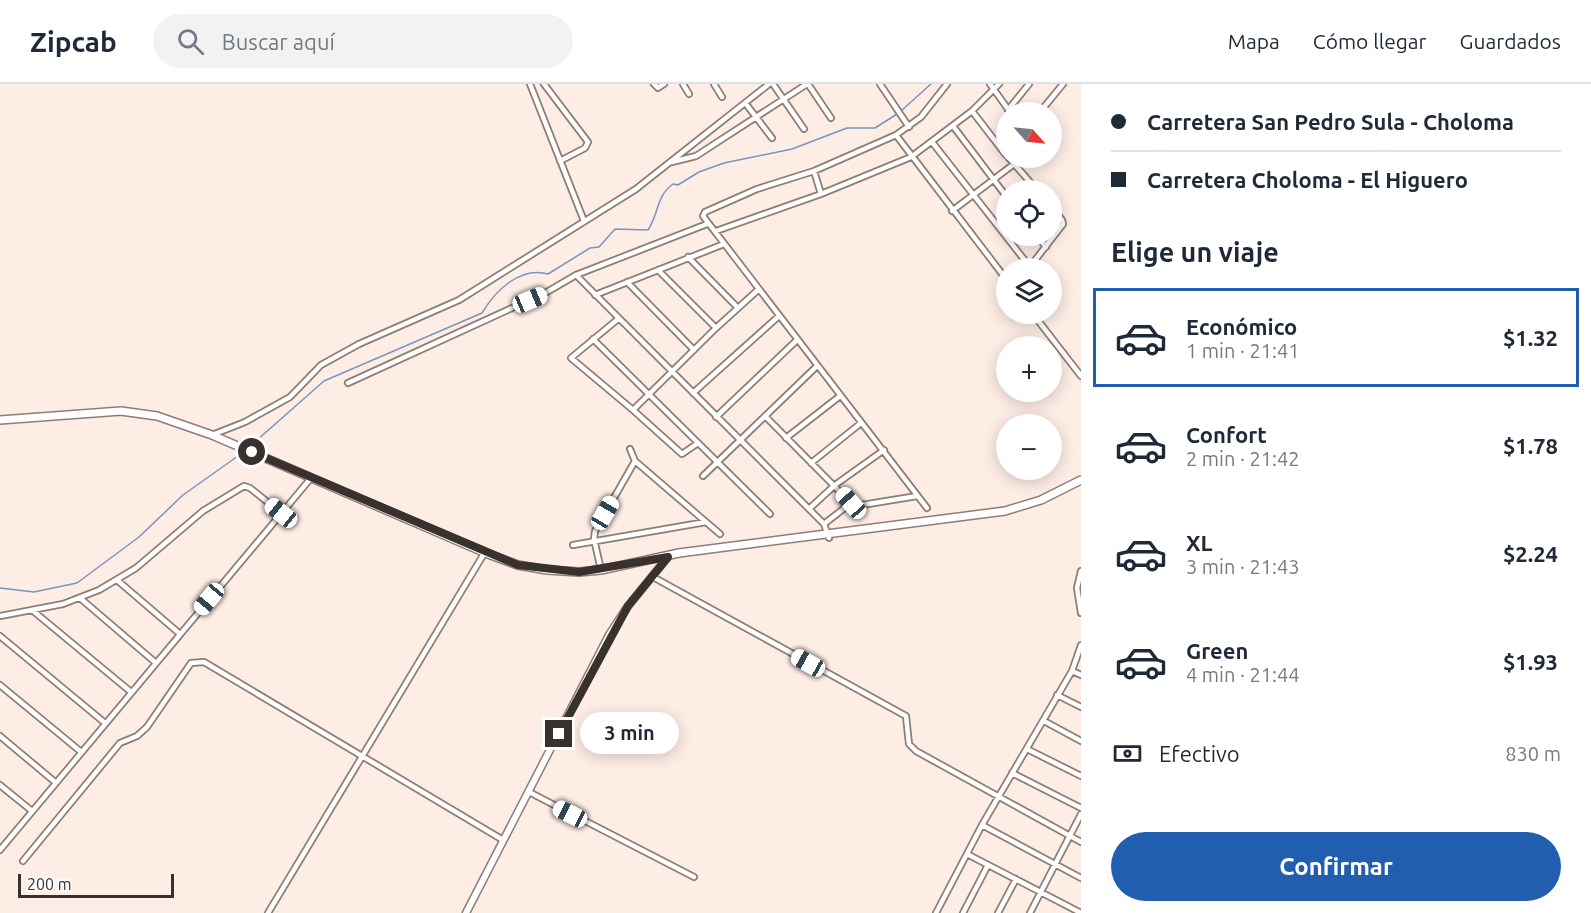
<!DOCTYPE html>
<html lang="es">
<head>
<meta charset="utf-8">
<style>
  :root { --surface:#fff; --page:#f2f2f3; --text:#1f2937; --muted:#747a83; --line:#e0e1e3; --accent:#225eb0 }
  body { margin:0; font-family:Ubuntu,sans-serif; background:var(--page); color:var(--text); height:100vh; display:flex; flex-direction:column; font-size:22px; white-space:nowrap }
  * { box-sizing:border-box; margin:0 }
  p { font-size:20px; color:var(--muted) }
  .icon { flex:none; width:33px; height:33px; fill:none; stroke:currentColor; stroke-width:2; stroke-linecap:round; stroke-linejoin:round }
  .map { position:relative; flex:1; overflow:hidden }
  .details { display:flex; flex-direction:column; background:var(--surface); width:510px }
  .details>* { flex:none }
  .top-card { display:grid; align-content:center; height:132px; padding:0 30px; background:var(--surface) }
  .needle { width:39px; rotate:117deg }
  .fabs { position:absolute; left:996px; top:18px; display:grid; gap:12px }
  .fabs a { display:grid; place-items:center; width:66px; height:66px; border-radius:50%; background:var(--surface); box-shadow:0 3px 15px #0003; font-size:30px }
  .scale { position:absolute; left:18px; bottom:15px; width:156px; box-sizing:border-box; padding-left:6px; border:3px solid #39312d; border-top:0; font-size:16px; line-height:21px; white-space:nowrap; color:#39312d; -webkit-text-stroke:4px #fff; paint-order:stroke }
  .end { position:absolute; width:27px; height:27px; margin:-14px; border:8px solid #39312d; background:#fff; box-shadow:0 0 0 3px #fff }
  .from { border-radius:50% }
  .bubble { position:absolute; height:42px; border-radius:21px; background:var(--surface); box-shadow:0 3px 15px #0003; font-size:20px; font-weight:700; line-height:42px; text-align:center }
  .car { position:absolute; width:18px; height:36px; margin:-18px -9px; border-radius:8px; box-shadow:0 0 4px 2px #0007; background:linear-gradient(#fff 24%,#345 0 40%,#fff 0 76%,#345 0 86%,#fff 0) }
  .top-card b { display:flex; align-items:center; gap:21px; height:57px; font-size:22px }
  .top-card b+b { border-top:2px solid var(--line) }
  .top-card i { width:15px; height:15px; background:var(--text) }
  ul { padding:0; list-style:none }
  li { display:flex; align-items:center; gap:18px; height:99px; margin:0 12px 9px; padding:0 18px; border:3px solid transparent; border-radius:0px }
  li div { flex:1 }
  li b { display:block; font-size:22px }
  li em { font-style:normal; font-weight:700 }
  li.selected { border-color:var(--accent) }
  li>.icon { width:54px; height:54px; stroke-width:1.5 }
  h2 { padding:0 30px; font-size:27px; line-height:72px }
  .pay { display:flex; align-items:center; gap:15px; height:66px; padding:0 30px; font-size:22px }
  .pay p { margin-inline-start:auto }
  .button { display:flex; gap:12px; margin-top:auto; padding:12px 30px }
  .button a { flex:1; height:69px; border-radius:36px; background:var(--accent); color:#fff; font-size:24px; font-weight:700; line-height:69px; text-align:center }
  header { display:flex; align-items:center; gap:36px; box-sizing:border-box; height:84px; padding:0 30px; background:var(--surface); border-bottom:2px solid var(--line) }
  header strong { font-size:28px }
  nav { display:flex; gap:33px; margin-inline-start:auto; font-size:21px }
  .search { width:420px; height:54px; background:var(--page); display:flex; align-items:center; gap:15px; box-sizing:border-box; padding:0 21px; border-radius:33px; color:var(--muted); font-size:22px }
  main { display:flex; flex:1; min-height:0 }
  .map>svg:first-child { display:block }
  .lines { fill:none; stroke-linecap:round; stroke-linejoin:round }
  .stream { stroke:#7995be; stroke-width:1.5 }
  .minor-casing { stroke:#8f7d74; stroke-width:8 }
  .tertiary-casing { stroke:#8f7d74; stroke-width:9 }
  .secondary-casing { stroke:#8f7d74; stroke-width:10 }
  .minor { stroke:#fff; stroke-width:4.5 }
  .tertiary { stroke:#fff; stroke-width:6 }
  .secondary { stroke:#fff; stroke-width:7 }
  .route { stroke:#39312d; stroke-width:8 }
</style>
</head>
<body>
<header>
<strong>Zipcab</strong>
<div class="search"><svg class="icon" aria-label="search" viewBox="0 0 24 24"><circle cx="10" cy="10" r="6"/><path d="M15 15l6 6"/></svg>Buscar aquí</div>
<nav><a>Mapa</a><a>Cómo llegar</a><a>Guardados</a></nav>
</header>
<main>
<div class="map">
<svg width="1081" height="829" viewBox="0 0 1081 829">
  <rect width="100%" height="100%" fill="#feede5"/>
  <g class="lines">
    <path class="stream" d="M901 27 931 0
      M248 364 324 297 482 229C495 207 520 182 548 190L590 164 599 163 615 145 648 146C659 130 656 112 673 100L678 101 699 88 724 79 792 65 847 44H875L897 30
      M0 504 34 508 77 499 139 453 183 411 245 367"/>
    <defs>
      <path id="minor" d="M530 0 584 137
        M544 0 588 58 585 64 560 77
        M654 0 658 4 664 0
        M683 0 689 10
        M714 0 722 13
        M773 0 804 45
        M808 0 831 34
        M880 0 909 43
        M990 0 1010 28
        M746 20 772 54
        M1008 26 1029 0
        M972 27 1006 71
        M1040 28 1063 0
        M953 42 1006 112
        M896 51 1006 195
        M932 58 1030 183
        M1009 74 1037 106
        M672 78 696 72 807 0
        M814 87 821 110
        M952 127 1014 80 1016 74
        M716 147 821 110 911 73 972 27 999 0
        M1037 152 1046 163
        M688 173 738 224
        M1029 184 1063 140 1062 136 1052 123
        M658 186 716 244
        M576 191 824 440 829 454
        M627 198 694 266
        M595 211 724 160
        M1033 230 1081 292
        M618 235 571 274 633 326
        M593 255 770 430
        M348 299 547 208 576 191 707 140
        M693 309 779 232
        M765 332 851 419
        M716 333 797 256
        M212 351 245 338 290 313 321 281 359 260 459 216 636 105 769 0
        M786 354 840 312
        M698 359 682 370 633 326 716 244 759 205
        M630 365 635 377 720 450
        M811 379 861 339
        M703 392 817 282
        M927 424 703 132 705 128 757 105 814 87 896 51 921 33 947 0
        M809 425 835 401 884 366
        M824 440 851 419 862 421 917 412
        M573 461 706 438
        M601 486 594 455 595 447 635 377
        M1081 487 1077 504 1081 529
        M653 493 906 632 909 660 916 667 1081 758
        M117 496 180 550
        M80 514 156 579
        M32 526 131 608
        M0 532 63 520 99 506 136 484 203 427 244 402 250 404 281 429
        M0 552 105 639
        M1072 587 1081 591
        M0 601 80 667
        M1057 611 1081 623
        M1044 637 1081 657
        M0 652 55 698
        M1027 665 1081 692
        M1012 689 1081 724
        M0 701 32 727
        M529 708 694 793
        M982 741 1081 794
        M0 766 311 394
        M967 770 1081 829
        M23 777 120 659 137 652 147 643 191 579 204 578 503 756
        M268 829 485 468
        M936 829 982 741 1072 587 1081 561
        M963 829 988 781
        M998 829 1016 795
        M1030 829 1081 730"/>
      <path id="tertiary" d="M466 829 609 551 628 522 668 473"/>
      <path id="secondary" d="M0 336 121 327 157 332 212 351 488 470 518 481 547 486 579 488 601 486 679 469 1005 427 1041 416 1081 396"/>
    </defs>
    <use href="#minor" class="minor-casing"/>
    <use href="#tertiary" class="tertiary-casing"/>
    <use href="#secondary" class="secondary-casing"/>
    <use href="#minor" class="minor"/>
    <use href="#tertiary" class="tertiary"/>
    <use href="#secondary" class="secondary"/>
  </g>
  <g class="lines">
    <path class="route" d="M252 368 518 481 579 488 668 473 628 522 559 650"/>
  </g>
</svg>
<div class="fabs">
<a><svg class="needle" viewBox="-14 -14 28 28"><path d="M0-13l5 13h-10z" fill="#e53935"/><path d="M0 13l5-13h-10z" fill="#747a83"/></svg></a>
<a><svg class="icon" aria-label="locate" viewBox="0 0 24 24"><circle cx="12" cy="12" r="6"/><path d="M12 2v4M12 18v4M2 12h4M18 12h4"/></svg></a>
<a><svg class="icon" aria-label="layers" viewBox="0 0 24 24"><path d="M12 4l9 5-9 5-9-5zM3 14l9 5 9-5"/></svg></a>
<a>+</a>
<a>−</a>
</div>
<div class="scale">200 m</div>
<i class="end from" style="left:252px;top:368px"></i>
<i class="end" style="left:559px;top:650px"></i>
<div class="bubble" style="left:580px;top:628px;width:99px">3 min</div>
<i class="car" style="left:530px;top:216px;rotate:67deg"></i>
<i class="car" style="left:851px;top:419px;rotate:318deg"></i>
<i class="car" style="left:281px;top:429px;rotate:309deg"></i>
<i class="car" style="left:605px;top:429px;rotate:30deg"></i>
<i class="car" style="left:209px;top:515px;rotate:220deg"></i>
<i class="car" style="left:808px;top:579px;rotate:299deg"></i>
<i class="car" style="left:570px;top:730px;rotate:297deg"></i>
</div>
<section class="details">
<div class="top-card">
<b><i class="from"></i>Carretera San Pedro Sula - Choloma</b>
<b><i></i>Carretera Choloma - El Higuero</b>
</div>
<h2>Elige un viaje</h2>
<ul>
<li class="selected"><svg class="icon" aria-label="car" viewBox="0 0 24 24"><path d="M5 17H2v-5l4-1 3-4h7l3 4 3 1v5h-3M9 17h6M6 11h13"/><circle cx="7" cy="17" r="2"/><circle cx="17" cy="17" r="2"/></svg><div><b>Económico</b><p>1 min · 21:41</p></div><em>$1.32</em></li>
<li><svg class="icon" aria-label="car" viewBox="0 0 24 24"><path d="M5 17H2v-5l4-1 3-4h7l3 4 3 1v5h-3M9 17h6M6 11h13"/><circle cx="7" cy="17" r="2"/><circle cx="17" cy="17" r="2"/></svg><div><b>Confort</b><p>2 min · 21:42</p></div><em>$1.78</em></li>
<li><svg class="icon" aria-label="car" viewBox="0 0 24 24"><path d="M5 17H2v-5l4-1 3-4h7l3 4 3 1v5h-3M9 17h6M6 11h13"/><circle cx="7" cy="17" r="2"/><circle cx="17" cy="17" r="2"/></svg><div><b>XL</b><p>3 min · 21:43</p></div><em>$2.24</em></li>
<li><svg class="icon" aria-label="car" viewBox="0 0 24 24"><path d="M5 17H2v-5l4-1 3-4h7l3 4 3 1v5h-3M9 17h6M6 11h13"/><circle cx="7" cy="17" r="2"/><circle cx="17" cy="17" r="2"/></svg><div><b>Green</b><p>4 min · 21:44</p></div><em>$1.93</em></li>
</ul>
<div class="pay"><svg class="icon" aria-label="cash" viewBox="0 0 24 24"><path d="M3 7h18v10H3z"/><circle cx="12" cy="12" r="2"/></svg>Efectivo<p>830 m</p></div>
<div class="button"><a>Confirmar</a></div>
</section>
</main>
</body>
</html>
